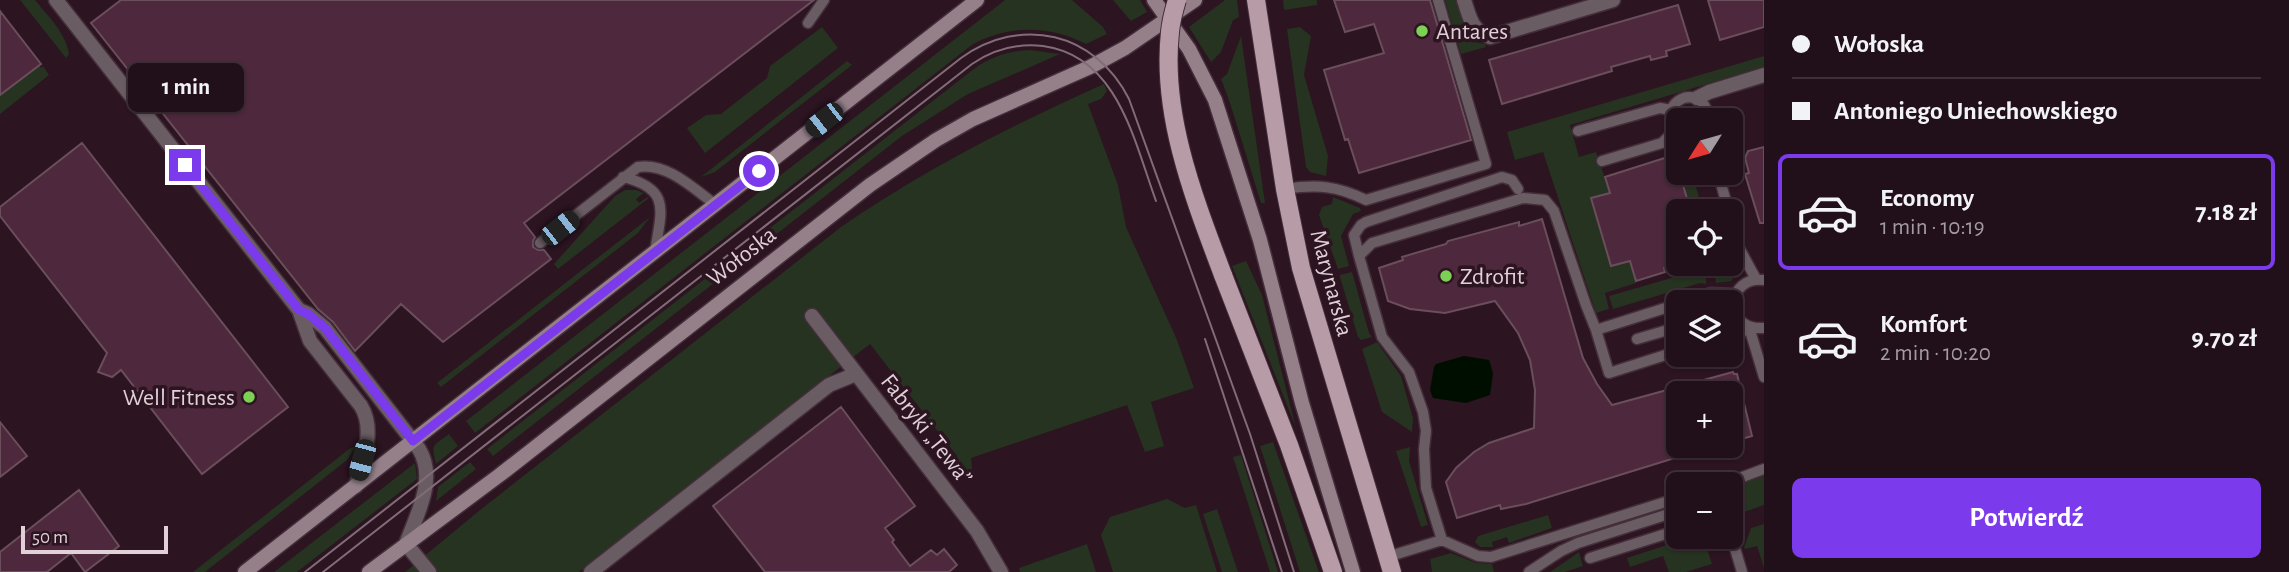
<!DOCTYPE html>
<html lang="pl">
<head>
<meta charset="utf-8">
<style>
  :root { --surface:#210f19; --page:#2d1d26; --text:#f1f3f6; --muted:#a29ca2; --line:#3e2f38; --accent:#7c3aed }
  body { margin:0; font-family:"Alegreya Sans",sans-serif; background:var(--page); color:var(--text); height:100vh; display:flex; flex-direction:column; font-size:26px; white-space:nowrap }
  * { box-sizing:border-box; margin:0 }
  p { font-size:23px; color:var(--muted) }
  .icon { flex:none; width:38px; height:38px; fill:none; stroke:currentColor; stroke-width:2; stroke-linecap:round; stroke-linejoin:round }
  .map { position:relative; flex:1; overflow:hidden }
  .drawer { display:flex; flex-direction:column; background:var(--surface); width:525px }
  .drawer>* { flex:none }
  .top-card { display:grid; align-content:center; height:154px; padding:0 28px; background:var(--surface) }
  .needle { width:46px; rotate:233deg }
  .controls { position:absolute; left:1666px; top:108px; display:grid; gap:14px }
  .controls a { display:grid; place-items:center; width:77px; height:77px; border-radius:10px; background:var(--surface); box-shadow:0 2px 5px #0004,0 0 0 2px var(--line); font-size:35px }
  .scale { position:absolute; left:21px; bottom:18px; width:147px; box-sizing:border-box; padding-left:7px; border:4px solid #e1d0d8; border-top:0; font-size:19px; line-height:24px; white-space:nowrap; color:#e1d0d8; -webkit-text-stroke:5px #2c1421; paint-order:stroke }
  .end { position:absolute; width:32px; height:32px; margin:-16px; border:9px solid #7c3aed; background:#fff; box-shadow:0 0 0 4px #fff }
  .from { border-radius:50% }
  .bubble { position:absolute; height:49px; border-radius:10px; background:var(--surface); box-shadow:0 2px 5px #0004,0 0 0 2px var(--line); font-size:23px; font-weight:700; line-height:49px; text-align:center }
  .car { position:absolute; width:21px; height:42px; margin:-21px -10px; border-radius:9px; box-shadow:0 0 5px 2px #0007; background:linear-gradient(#222 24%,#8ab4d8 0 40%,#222 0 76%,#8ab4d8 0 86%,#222 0) }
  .top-card b { display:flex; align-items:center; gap:24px; height:66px; font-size:26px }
  .top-card b+b { border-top:2px solid var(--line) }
  .top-card i { width:18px; height:18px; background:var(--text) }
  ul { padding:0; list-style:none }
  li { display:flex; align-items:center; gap:21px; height:116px; margin:0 14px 10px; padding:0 14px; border:4px solid transparent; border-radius:10px }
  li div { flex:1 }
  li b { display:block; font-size:26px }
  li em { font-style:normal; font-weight:700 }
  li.on { border-color:var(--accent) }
  li>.icon { width:63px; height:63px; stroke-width:1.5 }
  .button { display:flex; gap:14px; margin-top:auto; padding:14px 28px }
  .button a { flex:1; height:80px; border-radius:10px; background:var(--accent); color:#fff; font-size:28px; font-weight:700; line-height:80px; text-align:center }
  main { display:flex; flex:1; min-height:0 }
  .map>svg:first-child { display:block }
  .green { fill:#253320 }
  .water { fill:#000e00 }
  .building { fill:#4e283c; stroke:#6a4e5c; stroke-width:2 }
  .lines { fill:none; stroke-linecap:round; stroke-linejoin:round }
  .service-casing { stroke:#452e3b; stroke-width:13 }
  .minor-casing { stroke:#452e3b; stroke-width:17 }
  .secondary-casing { stroke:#452e3b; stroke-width:17 }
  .primary-casing { stroke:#452e3b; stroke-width:20 }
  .service { stroke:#695c62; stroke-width:10 }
  .minor { stroke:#695c62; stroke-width:14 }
  .secondary { stroke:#95808a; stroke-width:14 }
  .primary { stroke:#b79ca8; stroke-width:18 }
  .tram { stroke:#816d77; stroke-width:2 }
  .primary-bridge-casing { stroke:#452e3b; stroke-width:20; stroke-linecap:butt }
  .primary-bridge { stroke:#b79ca8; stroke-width:18 }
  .route { stroke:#7c3aed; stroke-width:9 }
  .poi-dot { fill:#7cd155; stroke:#2c1421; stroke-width:2.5 }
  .labels { text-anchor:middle; stroke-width:7; stroke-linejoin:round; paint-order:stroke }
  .poi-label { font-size:24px; fill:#e1d0d8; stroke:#2c1421; text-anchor:start }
  .street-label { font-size:24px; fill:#e1d0d8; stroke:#2c1421 }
</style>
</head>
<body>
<main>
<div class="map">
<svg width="1764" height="572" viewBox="0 0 1764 572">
  <rect width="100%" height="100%" fill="#2c1421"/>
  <path class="green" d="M20 0H35C48 16 66 33 69 54L66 58Z
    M1005 0H1072L1103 27 1107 34 1086 44C1049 25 1010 25 973 44L475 433 466 421Z
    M1113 0H1140L1147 12 1131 21Z
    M1225 0H1237L1239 17 1233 20 1221 52 1211 62 1189 27Z
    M1283 0H1317V5L1284 10Z
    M1445 0H1457C1462 16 1465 42 1485 44L1486 47 1461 54Z
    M822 27 838 48 705 153 687 128 706 115 721 114 767 78 770 66Z
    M1300 27 1311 36 1304 75 1328 156 1326 176 1310 172 1306 167 1287 29Z
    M1241 36 1265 203H1261L1230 103 1221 79 1227 74Z
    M1030 50 1060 54 968 94 902 136 493 456 487 449 975 68C993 56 1009 51 1030 50Z
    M1764 56V67L1570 125 1579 157 1596 152 1610 193 1591 199 1611 265 1630 261 1636 281V283L1605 293 1609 309 1596 313 1543 152 1515 160 1507 132Z
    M847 61 852 65 715 172 701 177Z
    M39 66 41 68 43 66 49 75 0 114V95Z
    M1104 84 1107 91 1101 99 1088 104 1118 185 1126 227 1177 340 1194 388 1151 402 1164 446 1145 452 1127 405 971 458 972 469 959 477 950 466 951 462 957 456 870 344 579 572H405L480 510 841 227C924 170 1012 125 1104 84Z
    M1680 173H1692L1702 208 1691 211Z
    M625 190H636L644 193 636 199 639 203 647 197 649 198 558 269 554 264 615 196Z
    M1333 197 1360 208 1361 211 1353 214 1341 236 1349 266 1338 269 1319 215 1322 207 1332 204Z
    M650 217 638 233 441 387 437 383Z
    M1246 261 1262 295 1296 428 1232 266Z
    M1731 261 1735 266 1734 277 1731 281 1716 283 1714 264H1731Z
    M1706 268V284L1700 283 1613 309 1609 296Z
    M1352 272 1369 333 1372 337 1361 340 1358 337 1340 277V275Z
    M1377 342 1401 376 1413 418 1412 432 1382 412 1362 349Z
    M449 434 458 446 436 464C431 443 432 447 449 434Z
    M1273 442 1319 572H1300L1260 446Z
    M356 446 347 460 205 572H193L349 449Z
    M1410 447 1409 461 1428 525 1421 527 1396 451Z
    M1241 455 1278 572H1270L1233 457Z
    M470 462 476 469 436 501 438 487Z
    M415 463 417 479 297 572H274Z
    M1764 476V505L1744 512 1731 505V487Z
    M1167 499 1185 508 1196 505 1217 572H1113L1101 535 1110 517Z
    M1217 509 1238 572H1222L1203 514Z
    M1548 515 1552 528 1509 543 1507 537 1492 542 1493 547H1480L1475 542 1478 536Z
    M1764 524V568L1757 546 1745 549 1744 547 1751 528Z
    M1691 537H1703L1712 564 1686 572H1669L1663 556 1630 567 1627 558Z
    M1087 544 1096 572H1020L1019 568Z
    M1579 552 1583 566 1565 572H1550Z
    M1451 553 1476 563 1492 564 1494 572H1432L1430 559Z"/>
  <path class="water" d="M1464 356 1489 360 1493 373 1490 395 1466 403 1433 398 1430 390 1434 367 1436 364Z"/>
  <path class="building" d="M121 0H814L524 223 535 237 533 241V247L538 250H544L551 259 443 342 401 304 355 351 333 322 318 309 91 23Z
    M1334 0H1430L1471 140 1359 173 1348 139 1345 140 1324 70 1384 53 1374 24 1345 32Z
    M1708 0H1764V27L1720 40Z
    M1678 5 1690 44 1666 51 1667 56 1651 60 1650 56 1611 67 1612 71 1502 104 1489 60Z
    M0 11 41 64 0 95Z
    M82 143 288 407 202 474 121 370 112 377 98 372 107 353 0 216V207Z
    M1764 147V223H1760L1745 174 1749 173 1745 158 1748 151Z
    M1674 155 1691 212H1678V264L1664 268 1665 272 1636 281 1630 261 1611 266 1591 198 1610 193 1605 177Z
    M1542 219 1583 358 1597 384 1612 405 1733 372 1734 374H1737L1752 436 1731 442V394H1678V457L1526 504 1501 509 1500 505 1457 518 1446 482 1456 468 1474 452 1489 443 1534 428 1535 390 1530 360 1518 333 1495 301 1445 313 1410 309 1388 301 1379 268 1403 260 1402 257 1446 244 1448 241 1519 222V226Z
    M841 407 915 506 885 528 894 540 892 542 910 566 931 550 937 555 944 549 957 565 949 572H765L713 506Z
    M0 422 27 456 0 477Z
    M79 490 119 546 85 572 71 553 47 572H0V552Z"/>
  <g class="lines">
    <defs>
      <path id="service" d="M808 23 824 0
        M1578 131 1660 108 1671 110
        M1678 131 1672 123 1671 110C1681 88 1711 96 1707 121
        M1602 161 1662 143 1676 129
        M1718 173 1729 212
        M623 177C672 189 661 211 655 252
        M1285 189C1318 184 1337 186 1366 200L1486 164 1438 0
        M1731 218 1738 246 1756 279
        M540 243 638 167C667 162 694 189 716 205
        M1359 256 1354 235 1361 225 1366 222 1502 177 1512 180 1518 189
        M1764 280C1726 275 1722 331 1764 328
        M1681 303 1711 293 1735 294
        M1678 304 1596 330 1609 373 1678 351
        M1731 336 1738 335 1749 327 1764 377
        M1637 339 1678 327
        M1721 485 1764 469
        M1731 535 1742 572
        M1442 540 1426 488 1424 449 1426 431 1423 412 1409 372 1382 337 1359 256 1372 243 1523 198 1545 200 1554 211 1586 305 1596 330
        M1387 557 1442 540 1478 556 1491 557 1678 498
        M1590 558 1678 530
        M1529 572 1561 551 1578 543 1678 511"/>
      <path id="minor" d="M56 0 299 310 308 314 325 328 419 449C437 479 417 514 406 544L429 572
        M1464 0C1470 18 1471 30 1490 37L1613 0
        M1697 98 1709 92 1764 75
        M299 310 310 341 361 406C376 431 362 460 356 486
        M812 316 977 531 1001 572
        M591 572 829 385 856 374"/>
      <path id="secondary" d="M1154 0 1189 49 1215 100 1260 240 1302 403 1353 572
        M245 572 977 0
        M369 572 501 474 870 185 936 140 973 119 1090 67 1125 48 1195 0"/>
      <path id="primary" d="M1256 0 1285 189 1301 268 1392 572
        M1223 275 1289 445 1333 572"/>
    </defs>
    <use href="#service" class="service-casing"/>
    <use href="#minor" class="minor-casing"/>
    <use href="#secondary" class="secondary-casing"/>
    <use href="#primary" class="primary-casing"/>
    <use href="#service" class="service"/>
    <use href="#minor" class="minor"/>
    <use href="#secondary" class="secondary"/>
    <use href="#primary" class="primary"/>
    <path class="tram" d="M1205 339 1282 572
      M305 572 961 58C1021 15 1095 32 1129 99L1250 434 1294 572
      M323 572 972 64C994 49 1016 43 1043 46 1118 56 1134 141 1156 201"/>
    <defs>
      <path id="primary-bridge" d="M1177 0C1174 10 1171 21 1170 32 1161 115 1194 198 1223 275"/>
    </defs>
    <use href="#primary-bridge" class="primary-bridge-casing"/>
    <use href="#primary-bridge" class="primary-bridge"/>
  </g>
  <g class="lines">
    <path class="route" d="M185 165 299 310 308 314 325 328 413 441 759 171"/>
  </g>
  <g class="poi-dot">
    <circle cx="1422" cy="31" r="7"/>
    <circle cx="1446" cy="276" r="7"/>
    <circle cx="249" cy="397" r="7"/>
  </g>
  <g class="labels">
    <g class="poi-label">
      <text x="1436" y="39">Antares</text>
      <text x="1460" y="284">Zdrofit</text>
      <text x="235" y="405" text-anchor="end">Well Fitness</text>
    </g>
    <g class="street-label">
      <text transform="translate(741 256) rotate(-38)" y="8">Wołoska</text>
      <text transform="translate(1332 283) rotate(75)" y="8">Marynarska</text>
      <text transform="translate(927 429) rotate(52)" y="8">Fabryki „Tewa”</text>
    </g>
  </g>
</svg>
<div class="controls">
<a><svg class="needle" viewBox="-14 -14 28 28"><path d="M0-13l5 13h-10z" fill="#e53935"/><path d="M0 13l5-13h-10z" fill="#a29ca2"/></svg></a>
<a><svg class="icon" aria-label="locate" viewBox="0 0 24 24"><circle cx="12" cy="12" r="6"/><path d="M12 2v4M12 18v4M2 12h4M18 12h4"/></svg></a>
<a><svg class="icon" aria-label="layers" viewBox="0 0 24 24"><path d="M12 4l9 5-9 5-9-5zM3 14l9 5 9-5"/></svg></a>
<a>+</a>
<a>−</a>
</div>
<div class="scale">50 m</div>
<i class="end from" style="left:759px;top:171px"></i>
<i class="end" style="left:185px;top:165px"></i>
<div class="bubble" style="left:128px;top:63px;width:116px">1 min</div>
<i class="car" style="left:824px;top:120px;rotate:232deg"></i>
<i class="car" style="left:560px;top:228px;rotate:52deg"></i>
<i class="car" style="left:362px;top:460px;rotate:195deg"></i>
</div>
<section class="drawer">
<div class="top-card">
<b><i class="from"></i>Wołoska</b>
<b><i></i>Antoniego Uniechowskiego</b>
</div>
<ul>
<li class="on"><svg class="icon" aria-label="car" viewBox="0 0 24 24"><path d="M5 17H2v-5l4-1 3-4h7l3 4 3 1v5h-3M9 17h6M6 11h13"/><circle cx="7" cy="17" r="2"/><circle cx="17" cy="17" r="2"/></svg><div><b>Economy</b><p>1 min · 10:19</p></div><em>7.18 zł</em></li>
<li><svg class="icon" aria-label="car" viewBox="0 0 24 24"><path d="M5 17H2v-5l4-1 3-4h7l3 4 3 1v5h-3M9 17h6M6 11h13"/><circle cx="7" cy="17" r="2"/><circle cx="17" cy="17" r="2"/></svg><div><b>Komfort</b><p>2 min · 10:20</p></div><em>9.70 zł</em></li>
</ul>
<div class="button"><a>Potwierdź</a></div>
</section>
</main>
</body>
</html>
